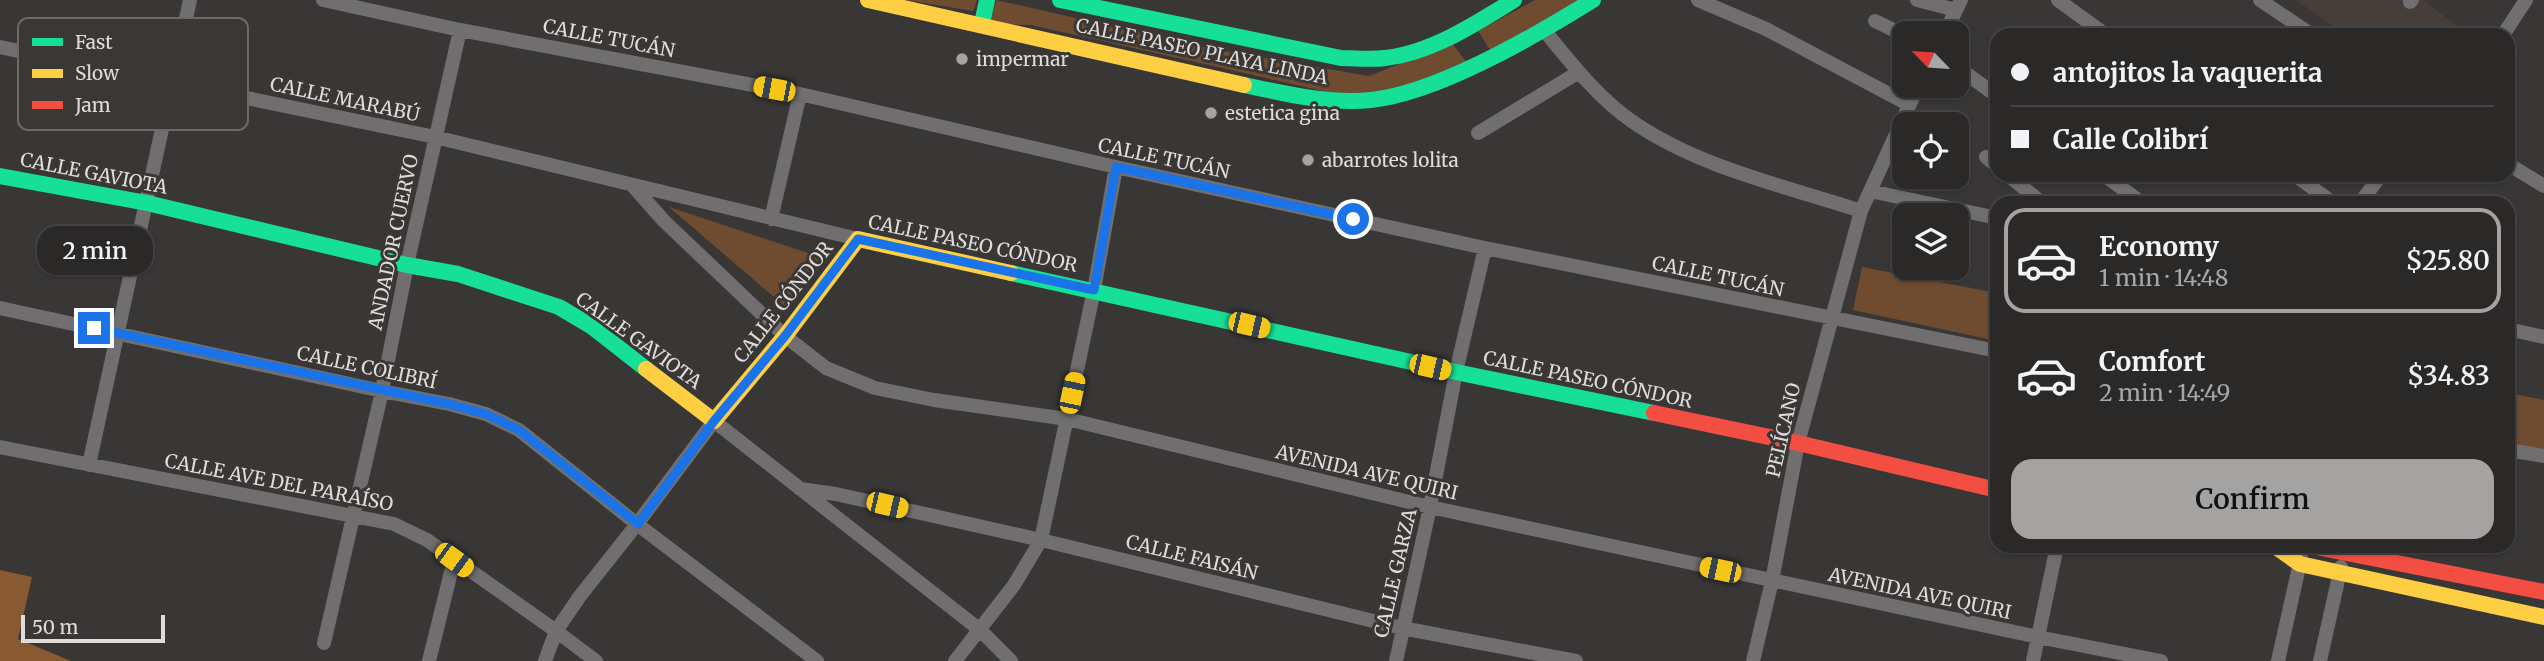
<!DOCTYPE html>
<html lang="en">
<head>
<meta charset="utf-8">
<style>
  :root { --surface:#2b2928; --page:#333130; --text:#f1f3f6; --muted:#a6a6a8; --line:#474545; --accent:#a5a3a2 }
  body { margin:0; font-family:Merriweather,serif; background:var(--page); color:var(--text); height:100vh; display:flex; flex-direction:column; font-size:26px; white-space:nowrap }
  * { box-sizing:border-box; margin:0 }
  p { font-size:23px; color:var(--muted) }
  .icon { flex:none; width:38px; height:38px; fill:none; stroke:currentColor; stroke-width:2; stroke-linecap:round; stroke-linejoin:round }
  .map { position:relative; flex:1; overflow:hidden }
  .panel { position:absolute; left:1990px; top:196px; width:525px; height:357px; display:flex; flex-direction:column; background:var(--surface); border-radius:21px; box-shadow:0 2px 5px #0004,0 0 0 2px var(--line) }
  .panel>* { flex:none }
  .top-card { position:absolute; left:1990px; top:28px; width:525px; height:154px; border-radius:21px; box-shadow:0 2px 5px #0004,0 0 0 2px var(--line); display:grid; align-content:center; height:154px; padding:0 21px; background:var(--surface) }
  .needle { width:46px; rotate:295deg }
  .controls { position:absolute; left:1892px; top:21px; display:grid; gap:14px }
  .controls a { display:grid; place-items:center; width:77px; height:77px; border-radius:14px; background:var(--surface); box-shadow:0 2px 5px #0004,0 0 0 2px var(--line); font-size:35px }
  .scale { position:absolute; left:21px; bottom:18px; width:144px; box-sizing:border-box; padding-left:7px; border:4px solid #dfdddc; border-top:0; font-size:19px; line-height:24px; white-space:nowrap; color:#dfdddc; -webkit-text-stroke:5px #3a3735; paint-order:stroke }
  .end { position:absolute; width:32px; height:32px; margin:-16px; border:9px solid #1a73e8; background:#fff; box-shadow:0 0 0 4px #fff }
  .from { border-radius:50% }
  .bubble { position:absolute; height:49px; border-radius:21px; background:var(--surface); box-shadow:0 2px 5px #0004,0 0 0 2px var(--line); font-size:23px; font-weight:600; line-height:49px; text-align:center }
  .car { position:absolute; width:21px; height:42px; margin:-21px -10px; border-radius:9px; box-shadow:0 0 5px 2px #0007; background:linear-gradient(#f5c518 24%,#345 0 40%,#f5c518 0 76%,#345 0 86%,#f5c518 0) }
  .top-card b { display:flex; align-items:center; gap:24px; height:66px; font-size:26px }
  .top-card b+b { border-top:2px solid var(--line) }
  .top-card i { width:18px; height:18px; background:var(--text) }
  ul { padding:12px 0 0; list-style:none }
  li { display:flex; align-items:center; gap:21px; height:105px; margin:0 14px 10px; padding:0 7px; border:4px solid transparent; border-radius:21px }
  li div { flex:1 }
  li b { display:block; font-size:26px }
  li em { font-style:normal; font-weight:600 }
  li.selected { border-color:var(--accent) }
  li>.icon { width:63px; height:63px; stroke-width:1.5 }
  .primary-button { display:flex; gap:14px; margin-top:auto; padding:14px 21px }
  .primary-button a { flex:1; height:80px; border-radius:21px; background:var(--accent); color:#111; font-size:28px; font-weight:600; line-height:80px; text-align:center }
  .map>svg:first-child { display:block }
  .built { fill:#463e39 }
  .green { fill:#6f4c30 }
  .forest { fill:#895a32 }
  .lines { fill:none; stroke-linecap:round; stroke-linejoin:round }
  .street { stroke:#706e6e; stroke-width:14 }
  .fast { stroke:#16e098; stroke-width:16 }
  .slow { stroke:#ffcf43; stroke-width:16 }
  .jam { stroke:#f24e42; stroke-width:16 }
  .route { stroke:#1a73e8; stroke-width:9 }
  .poi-dot { fill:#a5a3a2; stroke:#3a3735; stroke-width:2.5 }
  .labels { text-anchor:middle; stroke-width:6; stroke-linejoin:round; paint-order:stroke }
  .street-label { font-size:19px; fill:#dfdddc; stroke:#3a3735 }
  .poi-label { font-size:19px; fill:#dfdddc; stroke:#3a3735; text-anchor:start }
  .key { fill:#3a3735; stroke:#6c6967; stroke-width:2 }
  .key-label { font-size:19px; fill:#dfdddc }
</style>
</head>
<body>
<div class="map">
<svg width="2544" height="661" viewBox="0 0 2544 661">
  <rect width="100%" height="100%" fill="#393736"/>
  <path class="built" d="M2296 0H2423L2469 35H2346Z"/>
  <path class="green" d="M906 0H977L973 11Z
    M996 0 1218 50 1369 76 1452 43 1467 63 1389 92 1337 94 1031 25 990 24Z
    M1535 0H1585L1492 53 1478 31Z
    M669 207 826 259 788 309Z
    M1862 267 1997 293V341L1853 310Z
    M2508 393 2544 400V458L2508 450Z"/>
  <path class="forest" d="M0 570 32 577 18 639 71 661H0Z"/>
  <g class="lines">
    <path class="street" d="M323 0 460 30 800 94 1116 167 1485 248 1997 351
      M1698 0 1766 29 1908 104
      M1917 0 1956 10
      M2058 0 2106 35
      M2260 0 2312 35
      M2410 2 2412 0
      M1875 21 1904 35
      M1544 30C1571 63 1598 98 1633 122 1700 168 1785 186 1861 211
      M1945 33 1961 0
      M2503 35 2526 0
      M0 47 435 137 858 239
      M1956 66 1997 96
      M1478 133 1579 72
      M1986 157 1997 166
      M2508 164 2544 186
      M2008 175 2042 203
      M2104 175 2142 203
      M2295 175 2333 203
      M633 186 664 221 785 336 826 368 875 388 934 400 1067 419 1430 507 2038 637 2161 661
      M1870 191 1997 218
      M2360 203 2381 175
      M771 219 800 94
      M0 308 382 391 449 404 486 414 519 430 637 524 817 661
      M2508 329 2544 337
      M0 447 394 524 427 540 556 631 596 661
      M2508 450 2544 456
      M89 465 190 0
      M800 489 836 494 1041 540 1402 628 1576 661
      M324 643 382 391 407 265 460 30
      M429 661 454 560
      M545 661 556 631 580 596 637 524 714 421 980 630 1011 661
      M955 661 1014 585 1041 540 1094 290 1116 167
      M1396 661 1430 507 1456 372 1485 248
      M1753 661 1772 581 1798 443 1861 211 1918 86
      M2033 661 2057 546
      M2278 661 2301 558
      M2320 661 2341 567"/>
    <path class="fast" d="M1060 0 1341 58C1355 58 1370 60 1385 58 1431 53 1475 24 1514 0
      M982 24 987 0
      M1244 85C1286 94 1328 104 1371 100 1438 93 1535 36 1593 0
      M0 176 147 203 407 265 458 274 559 307 591 326 646 369
      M1011 273 1456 372 1654 413"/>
    <path class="slow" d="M868 0 1244 85
      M646 369 714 421 785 336 858 239 1011 273
      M2276 547 2300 564 2544 617"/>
    <path class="jam" d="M1654 413 1798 443 1997 490
      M2311 546 2544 592"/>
  </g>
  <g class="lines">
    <path class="route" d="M94 328 449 404 486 414 519 430 638 524 714 421 785 336 858 239 1094 290 1116 167 1353 219"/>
  </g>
  <g class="poi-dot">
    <circle cx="962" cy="59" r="7"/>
    <circle cx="1211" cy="113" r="7"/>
    <circle cx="1308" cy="160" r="7"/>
  </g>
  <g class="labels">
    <g class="street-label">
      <text transform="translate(609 38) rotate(11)" y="7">CALLE TUCÁN</text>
      <text transform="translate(1202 51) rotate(12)" y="7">CALLE PASEO PLAYA LINDA</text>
      <text transform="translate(345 99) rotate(12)" y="7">CALLE MARABÚ</text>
      <text transform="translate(1164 158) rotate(12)" y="7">CALLE TUCÁN</text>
      <text transform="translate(94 173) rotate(11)" y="7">CALLE GAVIOTA</text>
      <text transform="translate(393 242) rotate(-78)" y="7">ANDADOR CUERVO</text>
      <text transform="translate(973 243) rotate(12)" y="7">CALLE PASEO CÓNDOR</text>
      <text transform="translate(1718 276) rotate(12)" y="7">CALLE TUCÁN</text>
      <text transform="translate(783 302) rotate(-52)" y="7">CALLE CÓNDOR</text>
      <text transform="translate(639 340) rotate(36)" y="7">CALLE GAVIOTA</text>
      <text transform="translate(367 367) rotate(12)" y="7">CALLE COLIBRÍ</text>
      <text transform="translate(1588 379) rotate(12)" y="7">CALLE PASEO CÓNDOR</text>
      <text transform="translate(1783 430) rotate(-77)" y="7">PELÍCANO</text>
      <text transform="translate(1367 472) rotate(13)" y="7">AVENIDA AVE QUIRI</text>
      <text transform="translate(279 482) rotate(11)" y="7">CALLE AVE DEL PARAÍSO</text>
      <text transform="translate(1192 557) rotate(14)" y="7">CALLE FAISÁN</text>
      <text transform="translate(1395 573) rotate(-77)" y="7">CALLE GARZA</text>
      <text transform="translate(1920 593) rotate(12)" y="7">AVENIDA AVE QUIRI</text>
    </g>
    <g class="poi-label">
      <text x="976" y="66">impermar</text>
      <text x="1225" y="120">estetica gina</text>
      <text x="1322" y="167">abarrotes lolita</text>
    </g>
  </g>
  <rect x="18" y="18" width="230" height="112" rx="10" class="key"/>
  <rect x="32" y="38" width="31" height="8" fill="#16e098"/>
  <rect x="32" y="69" width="31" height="9" fill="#ffcf43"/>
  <rect x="32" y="101" width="31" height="8" fill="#f24e42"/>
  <g class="key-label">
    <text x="75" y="49">Fast</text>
    <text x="75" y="80">Slow</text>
    <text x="75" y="112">Jam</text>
  </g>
</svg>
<div class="controls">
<a><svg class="needle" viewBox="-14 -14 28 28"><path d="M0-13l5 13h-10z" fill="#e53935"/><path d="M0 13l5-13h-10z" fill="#a6a6a8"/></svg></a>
<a><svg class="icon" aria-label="locate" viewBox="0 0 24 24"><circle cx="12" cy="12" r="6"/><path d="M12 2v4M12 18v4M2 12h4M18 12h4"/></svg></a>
<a><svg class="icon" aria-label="layers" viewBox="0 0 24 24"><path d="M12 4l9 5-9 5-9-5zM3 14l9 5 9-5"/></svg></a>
</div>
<div class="scale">50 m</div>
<i class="end from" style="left:1353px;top:219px"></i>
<i class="end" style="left:94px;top:328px"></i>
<div class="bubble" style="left:37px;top:226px;width:116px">2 min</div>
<i class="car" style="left:774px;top:89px;rotate:281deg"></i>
<i class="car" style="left:1249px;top:325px;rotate:103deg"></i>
<i class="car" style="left:1430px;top:367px;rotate:103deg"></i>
<i class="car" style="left:1072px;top:393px;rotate:12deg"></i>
<i class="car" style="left:887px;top:505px;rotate:103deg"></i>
<i class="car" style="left:454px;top:560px;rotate:126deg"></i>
<i class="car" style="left:1720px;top:570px;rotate:282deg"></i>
<div class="top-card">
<b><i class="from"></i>antojitos la vaquerita</b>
<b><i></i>Calle Colibrí</b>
</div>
<section class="panel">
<ul>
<li class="selected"><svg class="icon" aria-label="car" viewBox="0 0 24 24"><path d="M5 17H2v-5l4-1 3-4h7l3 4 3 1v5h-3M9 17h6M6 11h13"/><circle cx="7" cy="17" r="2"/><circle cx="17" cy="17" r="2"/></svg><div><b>Economy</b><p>1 min · 14:48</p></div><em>$25.80</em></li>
<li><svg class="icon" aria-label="car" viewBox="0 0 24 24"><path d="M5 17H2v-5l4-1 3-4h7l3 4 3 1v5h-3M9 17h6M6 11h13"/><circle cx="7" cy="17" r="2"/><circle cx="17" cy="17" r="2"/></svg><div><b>Comfort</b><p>2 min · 14:49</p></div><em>$34.83</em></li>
</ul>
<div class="primary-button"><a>Confirm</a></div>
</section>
</div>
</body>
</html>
